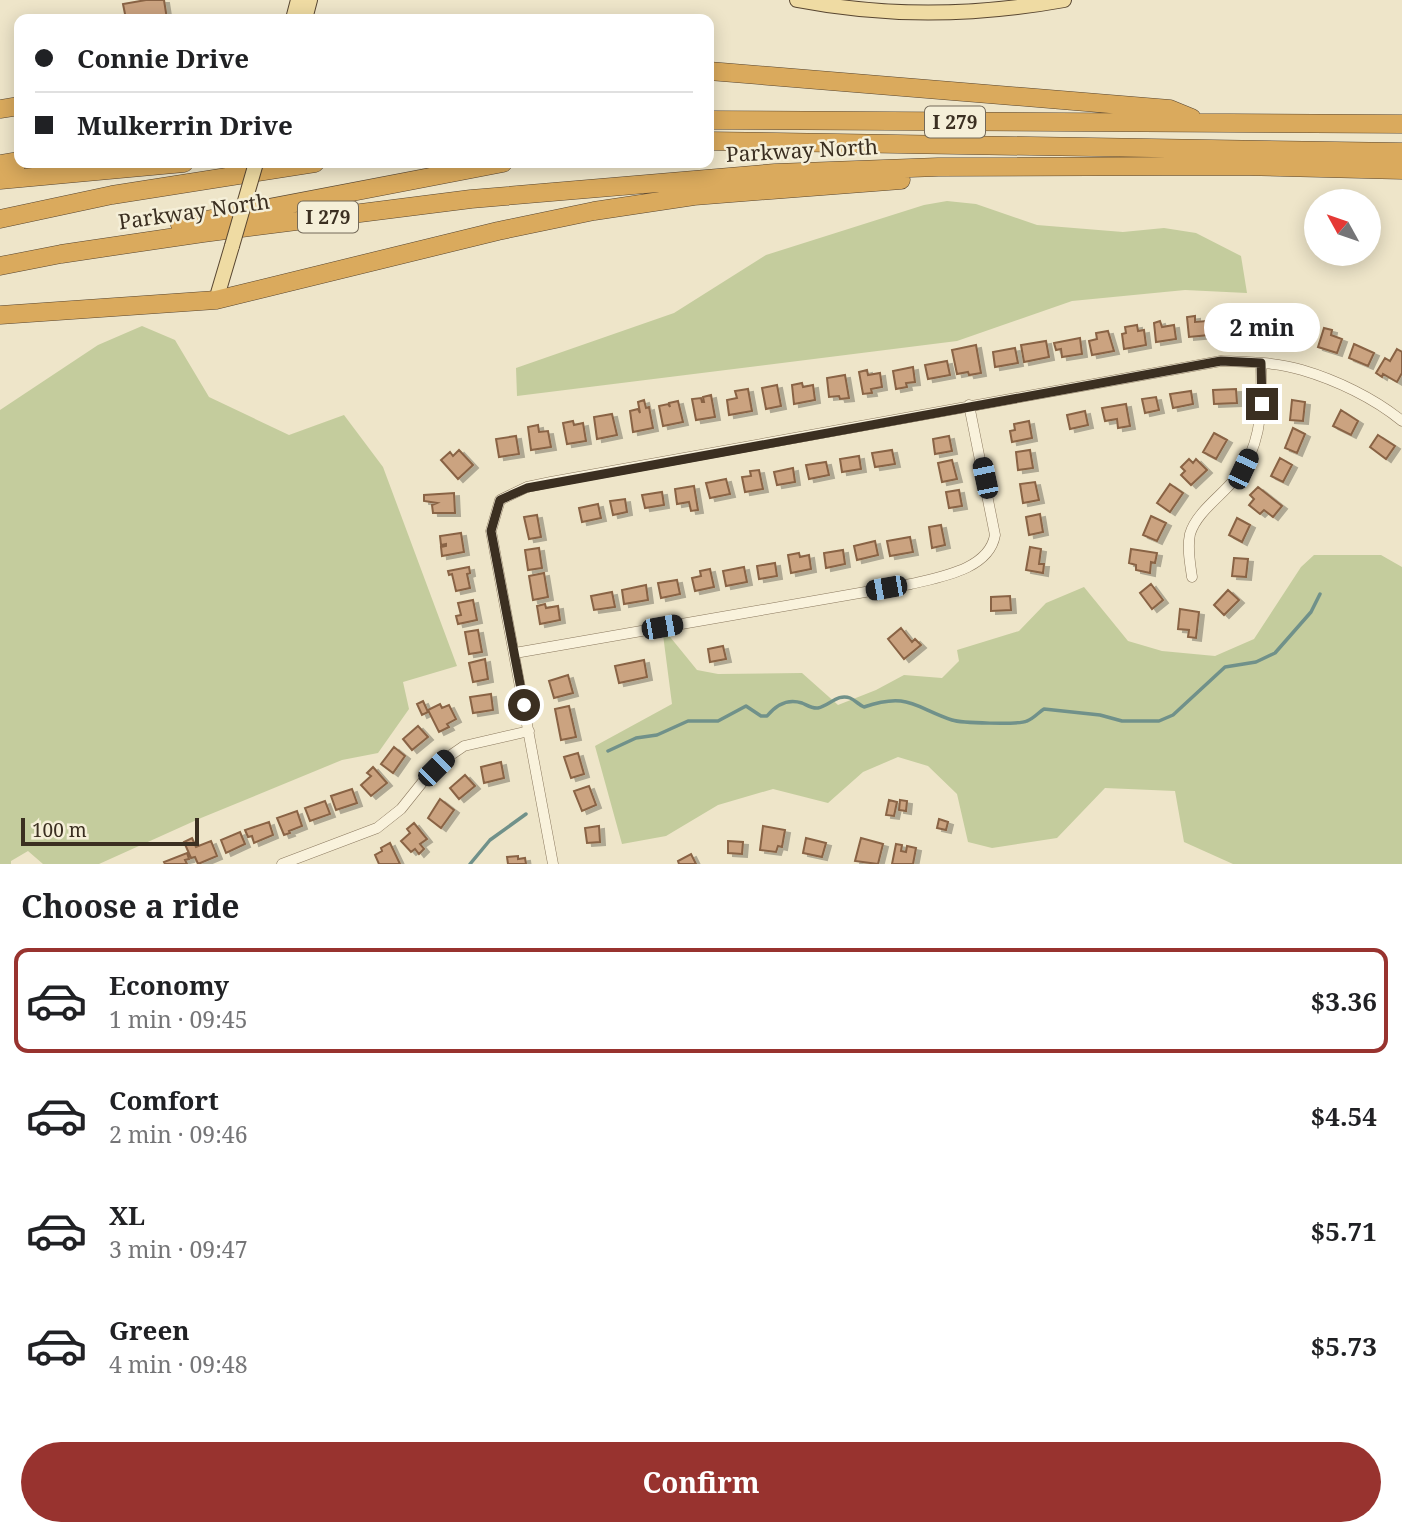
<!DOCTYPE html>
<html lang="en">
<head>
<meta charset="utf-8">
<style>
  :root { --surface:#fff; --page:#f2f2f2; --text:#202124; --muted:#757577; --line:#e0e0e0; --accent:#98332f }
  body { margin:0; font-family:"Noto Serif",serif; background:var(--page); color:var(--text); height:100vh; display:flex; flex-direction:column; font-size:26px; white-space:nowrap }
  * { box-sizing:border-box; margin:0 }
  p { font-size:23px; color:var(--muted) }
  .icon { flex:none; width:38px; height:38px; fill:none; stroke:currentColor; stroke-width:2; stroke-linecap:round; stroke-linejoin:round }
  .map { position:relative; height:864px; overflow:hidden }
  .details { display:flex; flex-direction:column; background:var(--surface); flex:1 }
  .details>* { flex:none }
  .banner { position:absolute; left:14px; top:14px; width:700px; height:154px; border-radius:14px; box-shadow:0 4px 18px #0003; display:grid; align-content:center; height:154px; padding:0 21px; background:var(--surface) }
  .needle { width:46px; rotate:310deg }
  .controls { position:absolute; left:1304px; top:189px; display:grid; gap:14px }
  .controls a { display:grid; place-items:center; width:77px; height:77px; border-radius:50%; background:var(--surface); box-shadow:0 4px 18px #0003; font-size:35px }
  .scale { position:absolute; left:21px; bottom:18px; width:178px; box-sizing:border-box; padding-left:7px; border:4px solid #3b2f21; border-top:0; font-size:19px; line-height:24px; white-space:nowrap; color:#3b2f21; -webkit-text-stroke:5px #f5efd8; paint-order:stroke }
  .end { position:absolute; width:32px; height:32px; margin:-16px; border:9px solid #3b2f21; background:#fff; box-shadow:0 0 0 4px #fff }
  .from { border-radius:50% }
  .bubble { position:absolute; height:49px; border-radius:24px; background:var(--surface); box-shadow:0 4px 18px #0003; font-size:23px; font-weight:700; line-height:49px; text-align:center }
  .car { position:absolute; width:21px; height:42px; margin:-21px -10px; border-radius:9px; box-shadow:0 0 5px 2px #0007; background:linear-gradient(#222 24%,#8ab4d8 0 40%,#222 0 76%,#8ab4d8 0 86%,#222 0) }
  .banner b { display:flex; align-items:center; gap:24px; height:66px; font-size:26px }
  .banner b+b { border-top:2px solid var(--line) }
  .banner i { width:18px; height:18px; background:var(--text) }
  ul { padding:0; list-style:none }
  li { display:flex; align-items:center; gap:21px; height:105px; margin:0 14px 10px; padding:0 7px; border:4px solid transparent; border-radius:14px }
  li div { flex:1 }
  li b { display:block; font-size:26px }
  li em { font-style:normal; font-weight:700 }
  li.active { border-color:var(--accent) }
  li>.icon { width:63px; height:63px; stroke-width:1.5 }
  h2 { padding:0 21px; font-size:32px; line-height:84px }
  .primary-button { display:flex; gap:14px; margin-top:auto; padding:14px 21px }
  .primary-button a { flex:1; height:80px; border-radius:42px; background:var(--accent); color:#fff; font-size:28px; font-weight:700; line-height:80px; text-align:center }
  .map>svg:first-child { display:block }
  .green { fill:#c4cc9d }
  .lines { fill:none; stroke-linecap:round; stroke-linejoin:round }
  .stream { stroke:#70918a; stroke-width:3.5 }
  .building { fill:#cba380; stroke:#896344; stroke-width:2; filter:url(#shadow) }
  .street-casing { stroke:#8a785e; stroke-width:11 }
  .primary-casing { stroke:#584631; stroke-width:16 }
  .highway-casing { stroke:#584631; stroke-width:19 }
  .street { stroke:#f9f2dc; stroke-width:10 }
  .primary { stroke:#efdba3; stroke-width:14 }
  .highway { stroke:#daaa5d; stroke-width:18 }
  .primary-bridge-casing { stroke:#584631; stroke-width:16; stroke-linecap:butt }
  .primary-bridge { stroke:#efdba3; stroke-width:14 }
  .route { stroke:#3b2f21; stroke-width:9 }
  .labels { text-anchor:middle; stroke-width:5; stroke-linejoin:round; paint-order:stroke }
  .shield { fill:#f5efd8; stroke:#736958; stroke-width:2 }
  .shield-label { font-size:19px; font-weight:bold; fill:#3b2f21 }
  .street-label { font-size:21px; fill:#3b2f21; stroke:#f5efd8 }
</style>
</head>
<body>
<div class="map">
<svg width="1402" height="864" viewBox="0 0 1402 864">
  <defs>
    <filter id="shadow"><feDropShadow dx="5" dy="3" stdDeviation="0" flood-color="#0004"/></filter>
  </defs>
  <rect width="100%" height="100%" fill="#eee5c9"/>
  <path class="green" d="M947 201 976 204 1037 225 1123 232 1164 228 1196 233 1241 256 1247 293 1185 290 1072 301 957 341 517 396 516 368 674 313 766 255 924 205Z
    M142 326 175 340 209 397 289 435 344 415 383 467 457 666 403 682 409 709 378 753 342 760 201 818 99 864H43L28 851 11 861V864H0V410L98 345Z
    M1314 555H1381L1402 567V864H1233L1184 842 1175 791 1105 788 1057 838 992 848 968 842 957 794 928 766 898 757 863 772 828 803 773 789 718 805 666 836 622 844 595 746 672 704 662 627 697 670 718 674 802 673 838 705 876 690 904 675 942 678 959 661 957 650 1019 631 1046 603 1084 587 1128 641 1162 651 1215 656 1254 639 1301 567Z"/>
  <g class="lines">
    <path class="stream" d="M608 751 636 738 657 735 688 721H718L746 706 761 716H767C776 705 787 698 802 703 807 705 812 709 818 708 829 706 838 693 850 698 855 700 859 705 864 707 908 692 914 707 952 720 961 723 1018 725 1027 721 1033 719 1039 712 1044 709L1100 715 1122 721H1159L1173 715 1225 667 1256 662 1275 653 1311 612 1320 594
      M470 864 490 840 526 814"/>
  </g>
  <path class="building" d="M146 0H164L167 19H126L123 4Z
    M1222 314 1233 315V320H1242V334L1221 338Z
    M1195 316V322L1207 321 1209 335 1189 337 1187 317Z
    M1255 320 1277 323 1275 338 1253 335Z
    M1160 321 1162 327 1174 325 1176 339 1156 342 1154 323Z
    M1300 321 1308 323 1304 343 1290 340 1291 333 1286 332 1288 325 1299 327Z
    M1137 325 1138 331 1144 330 1146 345 1124 349 1122 334 1126 333 1125 327Z
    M1324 328 1332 330 1331 335 1342 339 1337 353 1318 347Z
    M1108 331 1114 351 1092 355 1089 341 1097 339 1096 333Z
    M1080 338 1082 354 1062 357 1061 349 1056 350 1054 343Z
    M1046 341 1049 357 1024 362 1021 345Z
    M1354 344 1374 353 1368 366 1349 358Z
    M976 345 981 373 969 375 968 372 957 374 952 350Z
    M1015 348 1018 363 995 367 993 352Z
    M1397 349 1402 352V373L1397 382 1383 374 1382 377 1376 373 1385 358 1390 361Z
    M947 361 950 375 928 379 925 365Z
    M913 367 915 382 906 383 907 387 896 389 893 371Z
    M867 370 868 375 880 373 882 387 871 389 872 393 863 394 859 372Z
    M845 375 849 398 840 399 839 396 829 397 827 378Z
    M802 383 803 387 813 385 815 400 794 404 792 385Z
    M777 385 781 406 766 409 762 388Z
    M748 389 752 411 729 415 727 400 737 398 735 391Z
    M1236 389 1237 403 1214 404 1213 390Z
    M1191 391 1193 404 1173 408 1170 394Z
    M711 395 715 417 696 420 692 399 701 398 702 402H704L703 397Z
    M1156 397 1159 410 1145 413 1142 399Z
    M644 400 646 408 649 407 653 428 633 432 630 411 638 409 640 413 638 402Z
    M1292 400 1305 402 1303 421 1290 420Z
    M678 401 683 422 663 426 659 406 668 404 670 407 669 403Z
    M1126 404 1130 426 1118 428 1117 419 1105 421 1102 408Z
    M1341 410 1358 421 1351 435 1333 426Z
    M1085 411 1088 425 1070 429 1067 415Z
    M612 414 617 435 597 439 594 417Z
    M573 421 574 425 583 423 586 441 567 444 563 423Z
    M1029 421 1032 438 1012 442 1010 431 1015 430 1014 424Z
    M538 425 539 432 548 431 551 447 531 450 528 427Z
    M1293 428 1305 434 1297 453 1285 448Z
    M1214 433 1227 440 1216 459 1203 452Z
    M1378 435 1395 446 1386 459 1370 447Z
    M516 436 519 454 499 457 496 439Z
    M949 436 952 451 935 454 933 439Z
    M459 450 473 465 458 479 441 460 450 452 453 456Z
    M892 450 895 464 875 467 872 453Z
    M1030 450 1033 468 1018 470 1016 452Z
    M859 456 861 469 842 472 840 459Z
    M1280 458 1292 465 1283 482 1271 476Z
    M1189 459 1193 463 1196 459 1207 470 1191 485 1181 475 1185 471 1181 467Z
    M952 460 957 479 942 482 938 463Z
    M826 462 829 475 809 479 806 465Z
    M793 468 795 482 777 485 774 472Z
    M759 470 763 489 745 492 742 477 751 476 750 471Z
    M726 479 730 494 710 498 706 483Z
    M1035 482 1039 500 1023 503 1020 484Z
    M1170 484 1183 493 1170 512 1157 503Z
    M694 486 698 510 691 511 689 502 677 504 675 489Z
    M1258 487 1282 506 1273 517 1264 510 1260 514 1249 505 1254 499 1250 495Z
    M959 490 962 506 949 508 946 492Z
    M662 492 664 505 645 508 642 495Z
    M454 493 455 513H433L432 505 437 503 424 501V495Z
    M625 499 627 512 613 515 610 501Z
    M598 504 601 518 582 522 579 508Z
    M1040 514 1043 532 1029 535 1026 517Z
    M537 515 541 537 529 539 524 517Z
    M1151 516 1166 523 1157 541 1143 535Z
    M1237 518 1250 525 1242 542 1229 535Z
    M941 525 945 545 932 548 929 527Z
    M461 533 464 552 442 556 441 547 446 546V544L441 545 440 536Z
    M910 537 913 552 890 556 887 541Z
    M875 541 878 555 857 560 854 546Z
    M1030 547 1041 549 1039 564H1044L1043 573 1026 570Z
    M539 548 542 568 528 570 525 550Z
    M1131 549 1157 553 1155 563 1151 562 1150 573 1136 570V565L1129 563Z
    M843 550 845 564 826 568 824 553Z
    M799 553 800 557 809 555 811 569 791 573 788 555Z
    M1234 558 1248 559 1246 577 1232 576Z
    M775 563 777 576 759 579 757 566Z
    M469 567 470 573 467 574 470 588 456 591 452 574 449 575 448 571Z
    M744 567 747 582 726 586 723 571Z
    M710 569 714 587 695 591 692 578 701 576 700 571Z
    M544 573 548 597 533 600 529 576Z
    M677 580 680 594 661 598 658 583Z
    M1151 584 1163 600 1152 609 1140 593Z
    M646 585 648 600 624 604 622 590Z
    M1228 590 1239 600 1224 615 1214 605Z
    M612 592 615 607 594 610 591 596Z
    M1010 596 1011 610 991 611V597Z
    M473 600 477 620 458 624 456 616 461 615 458 603Z
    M545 604 546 608 558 606 560 620 540 624 537 606Z
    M1180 609 1199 612 1196 638 1188 637 1189 630 1178 629Z
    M901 628 912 642 915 639 921 645 904 659 888 639Z
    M478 630 482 652 469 654 465 632Z
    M723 646 726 659 710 662 708 649Z
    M485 659 488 679 473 682 469 663Z
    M644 660 647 677 619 683 615 666Z
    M568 675 573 693 554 698 549 681Z
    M491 694 493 710 473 713 470 697Z
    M423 701 428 712 422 715 417 704Z
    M440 704 442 708 449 705 456 719 447 724 449 727 439 732 428 710Z
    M569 706 576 737 561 740 555 709Z
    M418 726 428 737 412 750 403 739Z
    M394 747 405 756 393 773 381 764Z
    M578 753 584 774 571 778 564 757Z
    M501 762 504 778 484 783 481 767Z
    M373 767 387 783 371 796 361 785 371 776 367 773Z
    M465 775 475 786 459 799 450 788Z
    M589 786 596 805 582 811 574 791Z
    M352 789 357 803 336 810 331 796Z
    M440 799 454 810 441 828 428 818Z
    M889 800 897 802 894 816 886 815Z
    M900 800 907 801 906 811 899 810Z
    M325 801 330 814 310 821 305 808Z
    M297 811 302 826 289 831 290 833 284 835 277 818Z
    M939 819 948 822 946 830 937 828Z
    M269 822 273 835 254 843 252 836 248 837 245 830Z
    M414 823 427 839 420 844 424 849 419 854 415 849 411 852 401 841 410 833 407 829Z
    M599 826 600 842 587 843 585 828Z
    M763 826 785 830 782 847 778 846 776 852 760 850Z
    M240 832 245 844 226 853 221 840Z
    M192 838 196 847 211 841 217 856 198 864 195 857 191 858 184 842Z
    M806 838 826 843 822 857 803 853Z
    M861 838 883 844 878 864 855 861Z
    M728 841 743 842 742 854 728 853Z
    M390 843 400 864H379L375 855 382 851 381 848Z
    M896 844 902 845 901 851 906 852 907 846 916 848 913 864H892Z
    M187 853 189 859 185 860 187 864H165L164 862Z
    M691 854 696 864H679L678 861Z
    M518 856V859L525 858 526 864H508L507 857Z"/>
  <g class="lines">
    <defs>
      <path id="street" d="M1192 577C1190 563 1187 548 1190 534 1197 509 1231 490 1244 467 1263 435 1262 399 1261 363
        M515 653 911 584C939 577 989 570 995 535L969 405
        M282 864 377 828 401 809 425 779 448 757 464 746 529 731
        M553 864 491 531 500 500 527 487 551 482 1221 361C1248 362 1276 362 1302 370 1336 380 1374 398 1402 421"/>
      <path id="primary" d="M797 0C884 17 976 16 1064 0
        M293 19 298 0
        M305 19 310 0
        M216 300 232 246"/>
      <path id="highway" d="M709 71 1170 109 1192 118
        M0 109 19 106
        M709 120 1402 124
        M709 141 1402 152
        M0 164 19 161
        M0 180 184 163
        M0 219 112 195 315 163
        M180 225 503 163
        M0 266 61 254 203 233 471 199 775 173 938 167 1238 166 1402 170
        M0 315 216 300 498 231 594 211 694 196 901 180"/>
    </defs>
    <use href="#street" class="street-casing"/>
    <use href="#primary" class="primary-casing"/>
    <use href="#highway" class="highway-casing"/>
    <use href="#street" class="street"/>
    <use href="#primary" class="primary"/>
    <use href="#highway" class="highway"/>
    <defs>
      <path id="primary-bridge" d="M232 246 256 163"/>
    </defs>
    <use href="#primary-bridge" class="primary-bridge-casing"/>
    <use href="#primary-bridge" class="primary-bridge"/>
  </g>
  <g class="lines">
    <path class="route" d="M524 705 491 531 500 500 527 488 1221 361 1261 363 1262 404"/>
  </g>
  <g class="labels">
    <g class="shield">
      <rect x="925" y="106.5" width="60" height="31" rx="5"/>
      <rect x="298" y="201.5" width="60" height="31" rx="5"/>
    </g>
    <g class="shield-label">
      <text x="955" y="129">I 279</text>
      <text x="328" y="224">I 279</text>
    </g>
    <g class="street-label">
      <text transform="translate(802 151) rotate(-3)" y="7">Parkway North</text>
      <text transform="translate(194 212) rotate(-8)" y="7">Parkway North</text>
    </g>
  </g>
</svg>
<div class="controls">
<a><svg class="needle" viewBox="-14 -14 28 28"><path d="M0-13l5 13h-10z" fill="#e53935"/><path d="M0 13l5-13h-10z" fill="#757577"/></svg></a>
</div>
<div class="scale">100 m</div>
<i class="end from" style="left:524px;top:705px"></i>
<i class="end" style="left:1262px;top:404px"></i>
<div class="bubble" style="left:1204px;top:303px;width:116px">2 min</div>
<i class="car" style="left:1243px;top:469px;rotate:25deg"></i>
<i class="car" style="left:985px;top:478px;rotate:348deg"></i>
<i class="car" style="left:886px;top:588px;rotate:260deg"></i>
<i class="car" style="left:662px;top:627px;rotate:80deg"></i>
<i class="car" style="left:436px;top:768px;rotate:45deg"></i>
<div class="banner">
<b><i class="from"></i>Connie Drive</b>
<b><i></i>Mulkerrin Drive</b>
</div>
</div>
<section class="details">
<h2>Choose a ride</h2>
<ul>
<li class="active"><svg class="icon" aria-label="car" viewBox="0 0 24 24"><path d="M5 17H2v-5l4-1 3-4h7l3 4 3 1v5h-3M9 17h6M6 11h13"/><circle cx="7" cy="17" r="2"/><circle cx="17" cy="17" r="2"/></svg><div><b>Economy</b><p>1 min · 09:45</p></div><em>$3.36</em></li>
<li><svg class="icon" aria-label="car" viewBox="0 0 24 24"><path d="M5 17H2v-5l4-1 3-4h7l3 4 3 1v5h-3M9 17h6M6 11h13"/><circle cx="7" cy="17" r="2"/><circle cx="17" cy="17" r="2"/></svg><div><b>Comfort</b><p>2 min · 09:46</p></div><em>$4.54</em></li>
<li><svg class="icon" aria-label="car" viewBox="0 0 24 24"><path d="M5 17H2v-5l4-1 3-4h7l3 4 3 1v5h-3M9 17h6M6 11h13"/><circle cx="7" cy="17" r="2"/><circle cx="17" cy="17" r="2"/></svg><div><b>XL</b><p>3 min · 09:47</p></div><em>$5.71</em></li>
<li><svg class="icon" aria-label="car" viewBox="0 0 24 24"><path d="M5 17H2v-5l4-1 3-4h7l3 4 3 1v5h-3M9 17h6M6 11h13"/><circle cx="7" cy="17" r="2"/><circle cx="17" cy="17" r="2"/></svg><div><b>Green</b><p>4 min · 09:48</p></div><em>$5.73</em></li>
</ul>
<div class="primary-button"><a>Confirm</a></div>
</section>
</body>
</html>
